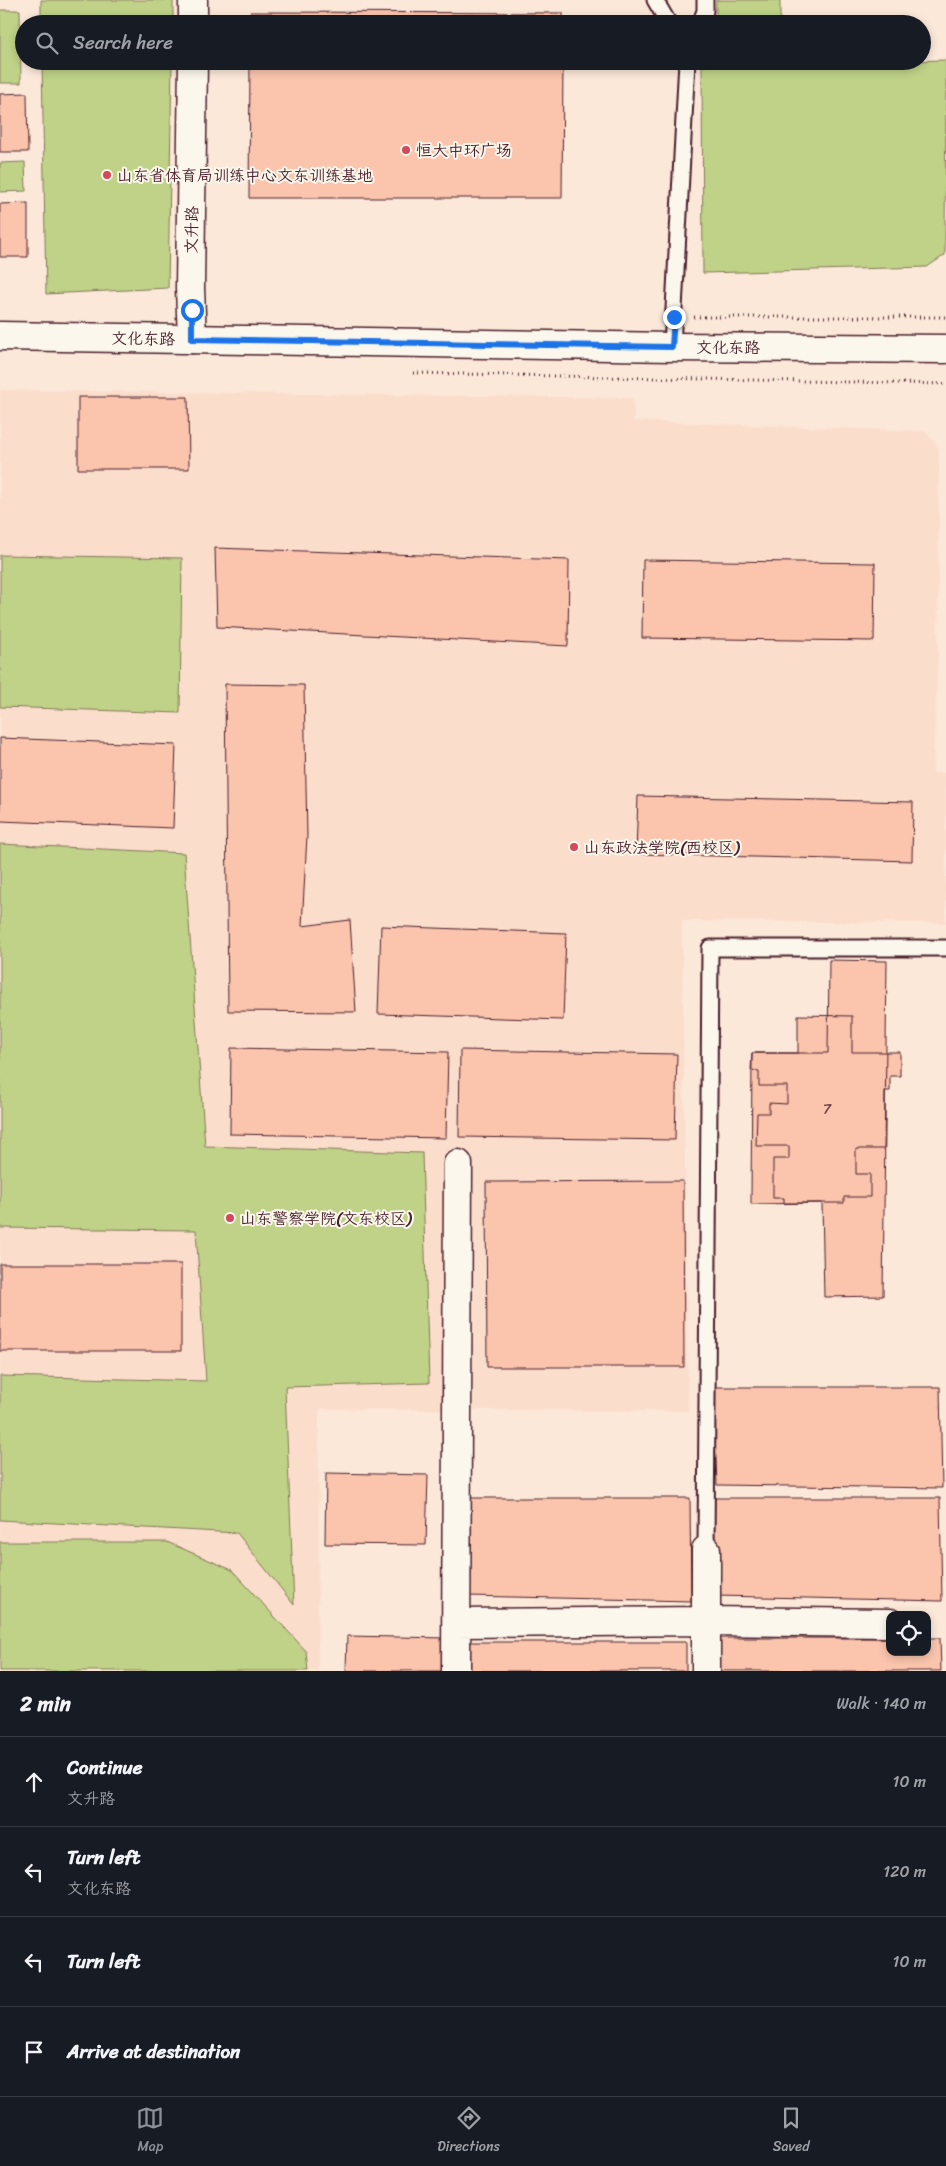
<!DOCTYPE html>
<html lang="en">
<head>
<meta charset="utf-8">
<style>
	body { margin:0; font-family:Sriracha,"LXGW WenKai TC",sans-serif; background:#20242c; color:#f1f3f6 }
	.controls { position:absolute; right:15px; bottom:15px; display:grid; overflow:hidden; border-radius:10px; box-shadow:0 2px 8px #0003 }
	.controls button { width:45px; height:45px; display:grid; place-items:center; padding:0; border:0; border-bottom:1px solid #363941; background:#171b24; color:#f1f3f6; font:25px sans-serif }
	.stop { position:absolute; width:15px; height:15px; margin:-11px; border:4px solid #1a73e8; border-radius:50%; background:#fff }
	.stop.end { background:#1a73e8; border-color:#fff; box-shadow:0 1px 5px #0008 }
	.list { margin:0; padding:0; list-style:none }
	h2 { display:flex; justify-content:space-between; align-items:center; height:65px; margin:0; padding:0 20px; font-size:21px }
	h2 small { font-size:16px; font-weight:400; color:#9ea1a6 }
	.list li { display:grid; grid-template-columns:32px 1fr auto; gap:15px; align-items:center; box-sizing:border-box; height:90px; padding:0 20px; border-top:1px solid #363941 }
	.list b { display:block; font-size:19px; white-space:nowrap }
	.list p { margin:0; font-size:16px; white-space:nowrap; color:#9ea1a6 }
	.list em { font-size:16px; font-style:normal; color:#9ea1a6 }
	.icon { flex:none; width:28px; height:28px; fill:none; stroke:currentColor; stroke-width:2; stroke-linecap:round; stroke-linejoin:round }
	.map { position:relative; flex:none; width:946px; height:1671px; overflow:hidden }
	.search { position:absolute; background:#171b24; box-shadow:0 2px 8px #0003; left:15px; right:15px; top:15px; height:55px; display:flex; align-items:center; gap:12px; box-sizing:border-box; padding:0 18px; border-radius:28px; color:#9ea1a6; font-size:19px }
	.sheet { height:425px; background:#171b24 }
	nav { display:flex; justify-content:space-around; align-items:center; box-sizing:border-box; height:70px; border-top:1px solid #363941; background:#171b24; font-size:14px; color:#9ea1a6 }
	nav a { display:grid; justify-items:center; gap:2px }
	nav .on { color:#8c9099 }
	.map>svg:first-child { display:block }
	.built { fill:#fbddcc }
	.green { fill:#bfd287; stroke:#847859 }
	.building { fill:#fac4ad; stroke:#4a1f2b }
	.lines { fill:none; stroke-linecap:round; stroke-linejoin:round }
	.service-casing { stroke:#4a1f2b; stroke-width:19 }
	.minor-casing { stroke:#4a1f2b; stroke-width:31 }
	.secondary-casing { stroke:#4a1f2b; stroke-width:31 }
	.path { stroke:#4a1f2b; stroke-width:3; stroke-dasharray:1 4; stroke-linecap:butt }
	.service { stroke:#fbf7ec; stroke-width:15 }
	.minor { stroke:#fbf7ec; stroke-width:28 }
	.secondary { stroke:#fbf7ec; stroke-width:28 }
	.route { stroke:#1a73e8; stroke-width:6 }
	.poi-dot { fill:#d1495b; stroke:#fbf7ec; stroke-width:2 }
	.labels { text-anchor:middle; stroke-width:4; stroke-linejoin:round; paint-order:stroke }
	.number-label { font-size:14px; fill:#76484c }
	.poi-label { font-size:16px; fill:#4a1f2b; stroke:#fbf7ec; text-anchor:start }
	.street-label { font-size:16px; fill:#4a1f2b; stroke:#fbf7ec }
</style>
</head>
<body>
<div class="map">
<svg width="946" height="1671" viewBox="0 0 946 1671">
	<rect width="100%" height="100%" fill="#fbe8d9"/>
	<filter id="ink" filterUnits="userSpaceOnUse"><feTurbulence type="fractalNoise" baseFrequency=".02" numOctaves="2"/><feDisplacementMap in="SourceGraphic" scale="10" xChannelSelector="R" yChannelSelector="G"/><feConvolveMatrix kernelMatrix="1 2 1 2 8 2 1 2 1" color-interpolation-filters="sRGB"/></filter>
	<g filter="url(#ink)">
		<path class="built" d="M 0,390 L 633,398 L 634,421 L 925,431 L 939,449 L 938,653 L 933,773 L 946,773 L 946,923 L 682,921 L 688,1411 L 319,1409 L 318,1671 L 0,1671 Z"/>
		<path class="green" d="M 41,0 L 173,0 L 173,24 L 41,24 Z
			M 716,0 L 780,0 L 780,24 L 716,24 Z
			M 0,10 L 20,10 L 21,83 L 0,83 Z
			M 946,60 L 945,255 L 927,267 L 703,273 L 702,66 Z
			M 42,61 L 172,61 L 168,288 L 46,294 Z
			M 25,162 L 26,191 L 0,192 L 0,163 Z
			M 0,555 L 182,558 L 180,713 L 0,707 Z
			M 0,844 L 184,853 L 205,1146 L 422,1153 L 429,1383 L 285,1387 L 294,1605 L 237,1533 L 0,1520 L 0,1376 L 206,1381 L 196,1230 L 0,1228 Z
			M 0,1542 L 167,1542 L 232,1570 L 306,1651 L 308,1671 L 0,1671 Z"/>
		<path class="building" d="M 250,12 L 563,13 L 563,24 L 250,24 Z
			M 250,61 L 563,61 L 562,198 L 249,198 Z
			M 27,93 L 28,152 L 0,152 L 0,94 Z
			M 28,203 L 28,257 L 0,257 L 0,204 Z
			M 78,397 L 188,397 L 189,469 L 78,469 Z
			M 215,548 L 569,560 L 568,646 L 217,627 Z
			M 643,560 L 875,563 L 874,641 L 642,638 Z
			M 225,684 L 304,685 L 307,836 L 302,926 L 350,920 L 356,1012 L 228,1011 Z
			M 0,738 L 176,745 L 173,828 L 0,821 Z
			M 638,796 L 913,802 L 912,861 L 636,854 Z
			M 381,926 L 566,933 L 563,1020 L 378,1014 Z
			M 829,960 L 887,961 L 883,1296 L 824,1297 L 822,1203 L 751,1204 L 752,1053 L 828,1053 Z
			M 798,1015 L 852,1016 L 852,1052 L 900,1052 L 900,1076 L 890,1076 L 890,1091 L 885,1091 L 884,1149 L 856,1149 L 856,1174 L 870,1174 L 870,1197 L 844,1197 L 844,1203 L 784,1203 L 784,1198 L 773,1198 L 773,1159 L 789,1159 L 789,1146 L 756,1146 L 757,1113 L 769,1113 L 769,1103 L 787,1104 L 787,1086 L 759,1086 L 759,1071 L 751,1070 L 752,1053 L 798,1053 Z
			M 231,1048 L 448,1052 L 446,1138 L 230,1134 Z
			M 460,1050 L 677,1054 L 675,1140 L 459,1137 Z
			M 683,1181 L 684,1367 L 487,1367 L 486,1182 Z
			M 0,1264 L 181,1264 L 181,1351 L 0,1351 Z
			M 713,1387 L 940,1387 L 942,1488 L 717,1485 Z
			M 326,1473 L 428,1475 L 426,1545 L 325,1544 Z
			M 463,1498 L 690,1498 L 691,1601 L 467,1596 Z
			M 713,1498 L 940,1498 L 942,1601 L 717,1596 Z
			M 347,1636 L 447,1638 L 447,1671 L 346,1671 Z
			M 713,1638 L 890,1638 L 890,1652 L 927,1652 L 927,1638 L 940,1638 L 941,1671 L 715,1671 Z
			M 459,1642 L 686,1642 L 686,1671 L 460,1671 Z"/>
		<g class="lines">
			<defs>
				<path id="service" d="M 655,0 L 669,24
					M 700,24 L 705,11 L 705,0
					M 672,347 L 687,61
					M 706,1550 L 710,948 L 946,948"/>
				<path id="minor" d="M 193,24 L 193,0
					M 192,339 L 190,288 L 193,61
					M 706,1550 L 706,1671
					M 457,1623 L 706,1621 L 890,1623
					M 456,1671 L 458,1164"/>
				<path id="secondary" d="M 0,336 L 672,347 L 946,349"/>
			</defs>
			<use href="#service" class="service-casing"/>
			<use href="#minor" class="minor-casing"/>
			<use href="#secondary" class="secondary-casing"/>
			<path class="path" d="M 694,317 L 946,317
				M 413,373 L 946,384"/>
			<use href="#service" class="service"/>
			<use href="#minor" class="minor"/>
			<use href="#secondary" class="secondary"/>
		</g>
	</g>
	<g class="lines" filter="url(#ink)">
		<path class="route" d="M 192,310 L 192,339 L 672,347 L 674,317"/>
	</g>
	<g class="poi-dot">
		<circle cx="406" cy="150" r="5"/>
		<circle cx="107" cy="175" r="5"/>
		<circle cx="574" cy="847" r="5"/>
		<circle cx="230" cy="1218" r="5"/>
	</g>
	<g class="labels">
		<g class="number-label">
			<text x="827" y="1114">7</text>
		</g>
		<g class="poi-label">
			<text x="416" y="156">恒大中环广场</text>
			<text x="117" y="181">山东省体育局训练中心文东训练基地</text>
			<text x="584" y="853">山东政法学院(西校区)</text>
			<text x="240" y="1224">山东警察学院(文东校区)</text>
		</g>
		<g class="street-label">
			<text transform="translate(191 230) rotate(-89)" y="6">文升路</text>
			<text transform="translate(143 338) rotate(1)" y="6">文化东路</text>
			<text x="728" y="353">文化东路</text>
		</g>
	</g>
</svg>
<div class="controls">
<button><svg class="icon" aria-label="locate" viewBox="0 0 24 24"><circle cx="12" cy="12" r="6"/><path d="M12 2v4M12 18v4M2 12h4M18 12h4"/></svg></button>
</div>
<div class="stop" style="left:192px;top:310px"></div>
<div class="stop end" style="left:674px;top:317px"></div>
<div class="search"><svg class="icon" aria-label="search" viewBox="0 0 24 24"><circle cx="10" cy="10" r="6"/><path d="M15 15l6 6"/></svg>Search here</div>
</div>
<section class="sheet">
<h2>2 min<small>Walk · 140 m</small></h2>
<ul class="list">
<li><svg class="icon" aria-label="ahead" viewBox="0 0 24 24"><path d="M12 20V5M6 11l6-6 6 6"/></svg><div><b>Continue</b><p>文升路</p></div><em>10 m</em></li>
<li><svg class="icon" aria-label="left" viewBox="0 0 24 24"><path d="M17 20v-9H6M10 6l-5 5 5 5"/></svg><div><b>Turn left</b><p>文化东路</p></div><em>120 m</em></li>
<li><svg class="icon" aria-label="left" viewBox="0 0 24 24"><path d="M17 20v-9H6M10 6l-5 5 5 5"/></svg><div><b>Turn left</b></div><em>10 m</em></li>
<li><svg class="icon" aria-label="arrive" viewBox="0 0 24 24"><path d="M6 21V4h12l-3 4 3 4H6"/></svg><div><b>Arrive at destination</b></div></li>
</ul>
</section>
<nav>
<a class="on"><svg class="icon" aria-label="map" viewBox="0 0 24 24"><path d="M3 6l6-2 6 2 6-2v14l-6 2-6-2-6 2zM9 4v14M15 6v14"/></svg>Map</a>
<a><svg class="icon" aria-label="directions" viewBox="0 0 24 24"><path d="M12 3l9 9-9 9-9-9zM9 14v-3h6M13 9l2 2-2 2"/></svg>Directions</a>
<a><svg class="icon" aria-label="saved" viewBox="0 0 24 24"><path d="M7 4h10v16l-5-4-5 4z"/></svg>Saved</a>
</nav>
</body>
</html>
